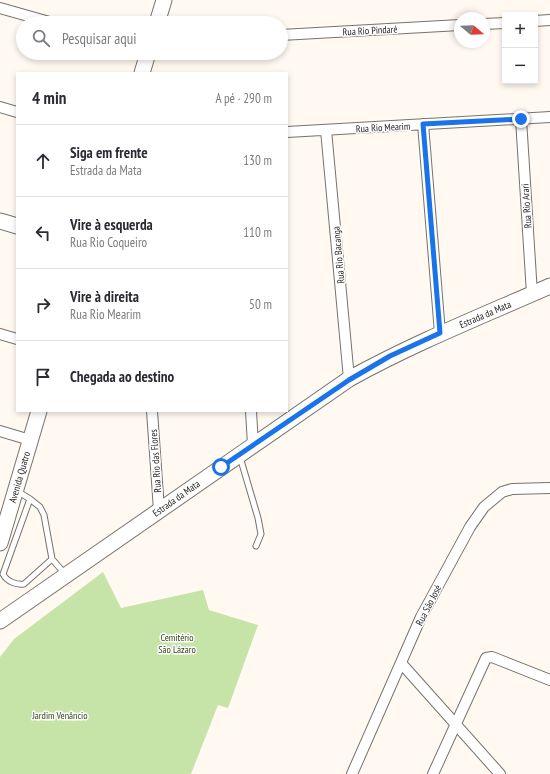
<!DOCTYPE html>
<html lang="pt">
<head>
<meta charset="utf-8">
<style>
	body { margin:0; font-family:"PT Sans Narrow",sans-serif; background:#f2f2f3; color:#2b2b33 }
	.controls { position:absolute; right:12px; top:12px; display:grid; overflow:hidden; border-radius:0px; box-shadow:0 2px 6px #0003 }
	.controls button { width:36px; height:36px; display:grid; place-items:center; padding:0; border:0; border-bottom:1px solid #e1e1e2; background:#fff; color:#2b2b33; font:20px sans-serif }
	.compass { position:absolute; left:454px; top:12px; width:36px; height:36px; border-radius:50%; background:#fff; box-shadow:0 2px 6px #0003; rotate:109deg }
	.stop { position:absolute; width:12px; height:12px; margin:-9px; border:3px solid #1a73e8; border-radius:50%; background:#fff }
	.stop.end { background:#1a73e8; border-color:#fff; box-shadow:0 1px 4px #0008 }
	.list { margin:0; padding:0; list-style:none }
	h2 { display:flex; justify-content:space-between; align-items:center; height:52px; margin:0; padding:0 16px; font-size:17px }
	h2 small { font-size:13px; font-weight:400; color:#7c7c81 }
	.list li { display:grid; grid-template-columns:26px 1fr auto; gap:12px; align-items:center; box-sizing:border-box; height:72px; padding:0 16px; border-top:1px solid #e1e1e2 }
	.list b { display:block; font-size:15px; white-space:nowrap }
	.list p { margin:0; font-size:13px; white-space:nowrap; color:#7c7c81 }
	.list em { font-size:13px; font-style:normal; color:#7c7c81 }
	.icon { flex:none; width:22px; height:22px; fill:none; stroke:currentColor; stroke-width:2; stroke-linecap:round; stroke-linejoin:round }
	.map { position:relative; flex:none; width:550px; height:774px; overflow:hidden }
	.search { position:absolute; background:#fff; box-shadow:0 2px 6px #0003; left:16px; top:16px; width:272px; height:44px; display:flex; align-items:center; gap:10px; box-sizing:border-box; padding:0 14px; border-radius:22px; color:#7c7c81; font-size:15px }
	.panel { position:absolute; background:#fff; box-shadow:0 2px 6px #0003; left:16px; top:72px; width:272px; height:340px; border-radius:0px }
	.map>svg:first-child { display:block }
	.green { fill:#c6e3a8 }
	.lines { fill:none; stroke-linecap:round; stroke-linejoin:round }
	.lane-casing { stroke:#77726c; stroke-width:7 }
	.street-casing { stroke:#77726c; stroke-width:12 }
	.secondary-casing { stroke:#77726c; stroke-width:17 }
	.lane { stroke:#fff; stroke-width:5 }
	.street { stroke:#fff; stroke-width:10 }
	.secondary { stroke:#fff; stroke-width:15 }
	.route { stroke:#1a73e8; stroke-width:5 }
	.labels { text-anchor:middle; stroke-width:3; stroke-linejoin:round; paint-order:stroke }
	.street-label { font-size:10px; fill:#282523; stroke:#fff }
	.park-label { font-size:10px; fill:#2e4114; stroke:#fff }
</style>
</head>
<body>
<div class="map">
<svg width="550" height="774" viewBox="0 0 550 774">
	<rect width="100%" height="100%" fill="#fff9f2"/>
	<path class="green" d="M 103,572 L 121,608 L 203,590 L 209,610 L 258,625 L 228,708 L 218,705 L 191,774 L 0,774 L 0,657 L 14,639 Z"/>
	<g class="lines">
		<defs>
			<path id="lane" d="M 240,457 L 258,518 L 261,534 L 256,546
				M 17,491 L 30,499 L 40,507 L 44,515 L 52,559 L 65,574
				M 30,499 L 3,574 C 7,582 17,585 24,584 L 52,559"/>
			<path id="street" d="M 0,8 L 53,23
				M 535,21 L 550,20
				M 484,24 L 505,23
				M 281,35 L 460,25
				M 0,107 L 17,112
				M 521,119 L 532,294
				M 423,124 L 440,333
				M 326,130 L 349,379
				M 287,132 L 550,117
				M 0,334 L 17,339
				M 152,411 L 159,510
				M 251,411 L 253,445
				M 0,431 L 30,440
				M 401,663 L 500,774
				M 352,774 L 421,617 L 470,527 L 484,507 L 502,492 L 512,489 L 550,488
				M 433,774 L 486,658 L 492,657 L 550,680"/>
			<path id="secondary" d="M 157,23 L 164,0
				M 142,73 L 148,53
				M 0,221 L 17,226
				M 0,543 L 39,411
				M 0,621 L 349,379 C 414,343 482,316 550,286"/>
		</defs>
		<use href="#lane" class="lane-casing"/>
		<use href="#street" class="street-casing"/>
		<use href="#secondary" class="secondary-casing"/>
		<use href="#lane" class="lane"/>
		<use href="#street" class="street"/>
		<use href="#secondary" class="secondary"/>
	</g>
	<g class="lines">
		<path class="route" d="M 221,467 L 349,380 L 390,356 L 440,333 L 423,124 L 521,119"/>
	</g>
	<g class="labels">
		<g class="street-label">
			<text transform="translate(370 30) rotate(-3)" y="4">Rua Rio Pindaré</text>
			<text transform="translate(383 127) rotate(-3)" y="4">Rua Rio Mearim</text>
			<text transform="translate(526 206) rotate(-94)" y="4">Rua Rio Arari</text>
			<text transform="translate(338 255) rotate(-95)" y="4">Rua Rio Bacanga</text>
			<text transform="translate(485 314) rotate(-23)" y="4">Estrada da Mata</text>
			<text transform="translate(155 461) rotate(-94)" y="4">Rua Rio das Flores</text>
			<text transform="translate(19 477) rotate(-74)" y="4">Avenida Quatro</text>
			<text transform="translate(176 498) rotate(-35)" y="4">Estrada da Mata</text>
			<text transform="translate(428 605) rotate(-63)" y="4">Rua São José</text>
		</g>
		<g class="park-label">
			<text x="177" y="641">Cemitério<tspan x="177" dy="12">São Lázaro</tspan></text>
			<text x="60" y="719">Jardim Venâncio</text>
		</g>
	</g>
</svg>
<div class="controls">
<button>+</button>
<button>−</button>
</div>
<svg class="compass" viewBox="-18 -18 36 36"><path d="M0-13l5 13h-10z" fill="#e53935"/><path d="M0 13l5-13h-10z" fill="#7c7c81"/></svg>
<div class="stop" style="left:221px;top:467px"></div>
<div class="stop end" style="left:521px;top:119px"></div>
<div class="search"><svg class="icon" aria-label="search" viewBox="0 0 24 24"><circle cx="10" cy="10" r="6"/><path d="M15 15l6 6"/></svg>Pesquisar aqui</div>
<section class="panel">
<h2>4 min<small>A pé · 290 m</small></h2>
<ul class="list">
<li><svg class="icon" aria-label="ahead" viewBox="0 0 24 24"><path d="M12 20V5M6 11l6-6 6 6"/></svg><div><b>Siga em frente</b><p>Estrada da Mata</p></div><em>130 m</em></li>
<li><svg class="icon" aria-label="left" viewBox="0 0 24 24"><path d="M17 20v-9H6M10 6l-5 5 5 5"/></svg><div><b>Vire à esquerda</b><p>Rua Rio Coqueiro</p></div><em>110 m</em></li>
<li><svg class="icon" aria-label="right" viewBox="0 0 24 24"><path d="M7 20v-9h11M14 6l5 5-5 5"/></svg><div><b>Vire à direita</b><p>Rua Rio Mearim</p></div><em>50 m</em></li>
<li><svg class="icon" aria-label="arrive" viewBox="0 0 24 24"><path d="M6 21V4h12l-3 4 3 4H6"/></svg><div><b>Chegada ao destino</b></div></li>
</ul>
</section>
</div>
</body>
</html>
